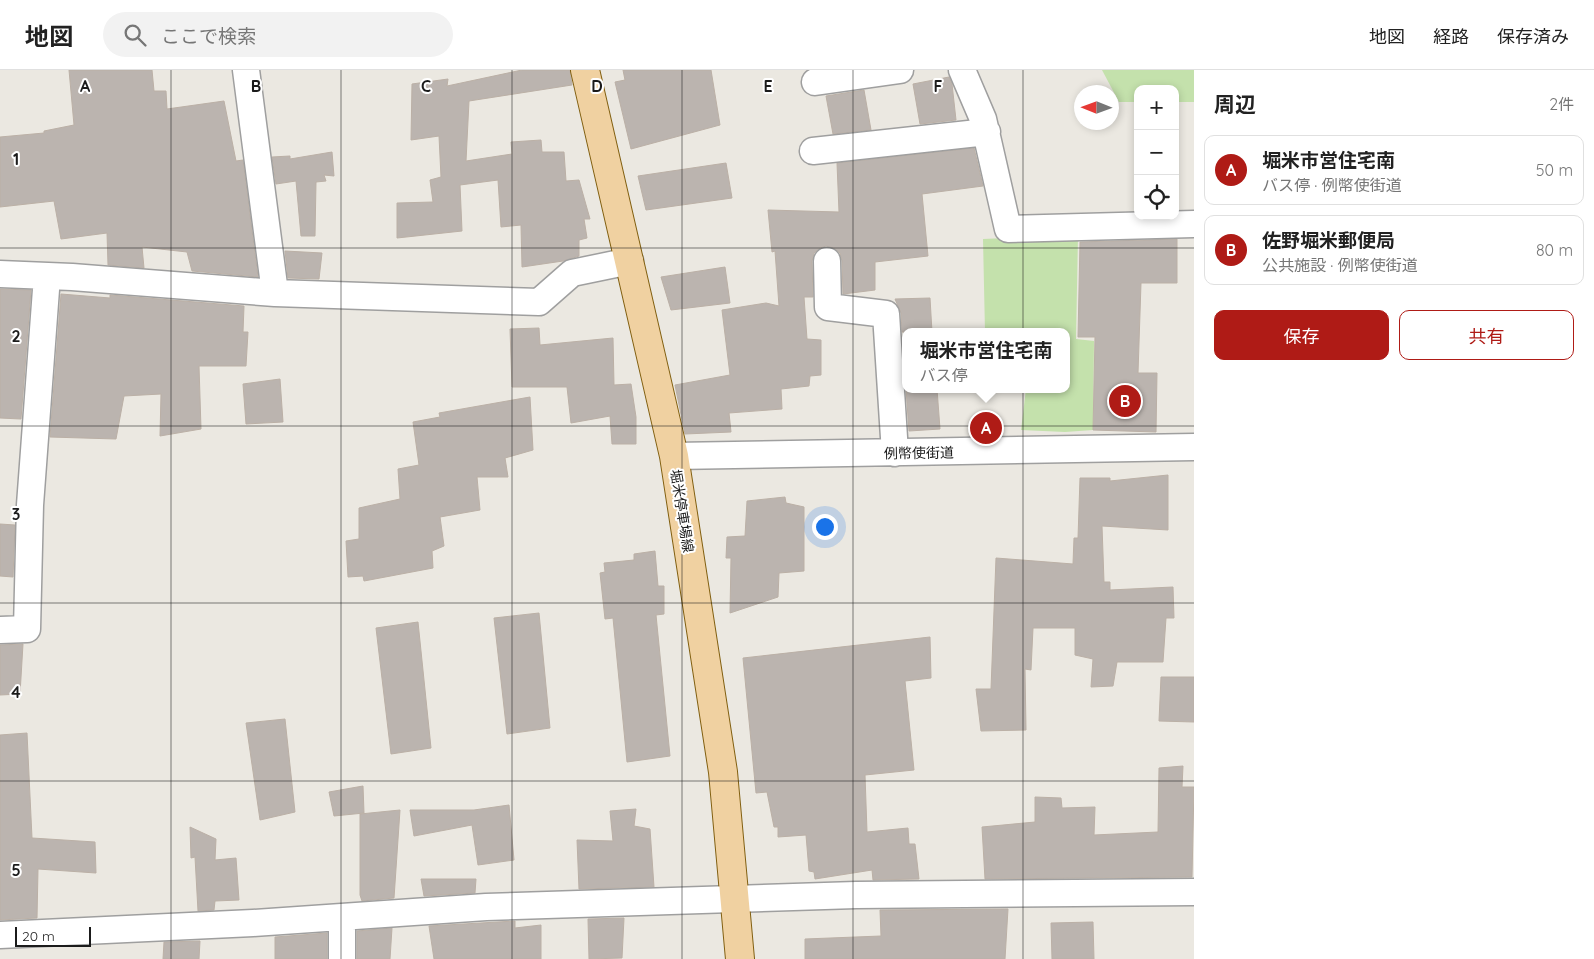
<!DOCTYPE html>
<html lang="ja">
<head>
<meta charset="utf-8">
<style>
	body { margin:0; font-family:Quicksand,"Noto Sans JP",sans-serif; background:#f2f2f2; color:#222 }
	.controls { position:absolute; right:15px; top:15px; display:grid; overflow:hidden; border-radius:10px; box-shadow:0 2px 8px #0003 }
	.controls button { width:45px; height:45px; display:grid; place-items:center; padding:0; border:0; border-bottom:1px solid #e0e0e0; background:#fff; color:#222; font:25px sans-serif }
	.compass { position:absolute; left:1074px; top:15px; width:45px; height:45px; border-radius:50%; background:#fff; box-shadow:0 2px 8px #0003; rotate:271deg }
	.scale { position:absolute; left:15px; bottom:12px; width:76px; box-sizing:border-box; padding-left:5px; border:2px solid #1b1b1b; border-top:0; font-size:14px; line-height:18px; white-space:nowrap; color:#1b1b1b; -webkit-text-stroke:4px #fff; paint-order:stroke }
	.you { position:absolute; left:824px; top:456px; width:18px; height:18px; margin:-12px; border:4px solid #fff; border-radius:50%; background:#1a73e8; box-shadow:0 0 0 8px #1a73e833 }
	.badge { display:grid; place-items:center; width:32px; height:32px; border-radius:50%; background:#af1b16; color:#fff; font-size:16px; font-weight:700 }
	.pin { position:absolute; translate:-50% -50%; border:2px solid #fff; box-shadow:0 1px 5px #0006 }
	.popup { position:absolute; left:902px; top:258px; width:168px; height:65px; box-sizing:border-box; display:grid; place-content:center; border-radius:10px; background:#fff; filter:drop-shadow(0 1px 4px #0005); font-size:16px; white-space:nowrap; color:#767676 }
	.popup b { font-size:19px; color:#222 }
	.popup::after { content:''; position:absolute; left:50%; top:100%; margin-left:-10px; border:10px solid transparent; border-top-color:#fff }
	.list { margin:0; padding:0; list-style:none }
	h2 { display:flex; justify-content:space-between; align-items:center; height:65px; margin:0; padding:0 20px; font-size:21px }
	h2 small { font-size:16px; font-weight:400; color:#767676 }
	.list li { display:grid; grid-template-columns:32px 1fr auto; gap:15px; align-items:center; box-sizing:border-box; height:70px; margin:0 10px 10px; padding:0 10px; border:1px solid #e0e0e0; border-radius:10px }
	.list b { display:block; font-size:19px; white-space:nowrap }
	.list p { margin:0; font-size:16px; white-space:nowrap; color:#767676 }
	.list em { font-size:16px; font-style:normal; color:#767676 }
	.actions { display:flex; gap:10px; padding:15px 20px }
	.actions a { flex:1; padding:11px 0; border:1px solid #af1b16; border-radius:10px; text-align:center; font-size:18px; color:#af1b16 }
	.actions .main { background:#af1b16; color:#fff }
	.icon { flex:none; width:28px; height:28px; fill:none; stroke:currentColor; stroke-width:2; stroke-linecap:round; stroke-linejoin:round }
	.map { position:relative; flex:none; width:1194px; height:889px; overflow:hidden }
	header { display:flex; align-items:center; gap:30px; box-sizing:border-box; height:70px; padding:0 25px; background:#fff; border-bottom:1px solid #e0e0e0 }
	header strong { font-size:24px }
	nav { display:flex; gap:28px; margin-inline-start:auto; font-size:18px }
	.search { width:350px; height:45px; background:#f2f2f2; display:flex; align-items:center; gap:12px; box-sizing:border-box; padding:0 18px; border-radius:28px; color:#767676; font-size:19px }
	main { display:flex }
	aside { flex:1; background:#fff }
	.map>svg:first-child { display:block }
	.grass { fill:#c4e1ac }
	.building { fill:#bbb4af; stroke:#bbb0a6 }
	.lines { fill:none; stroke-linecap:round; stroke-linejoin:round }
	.minor-casing { stroke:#9f9f9f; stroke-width:29 }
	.major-casing { stroke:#815f10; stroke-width:30 }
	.minor { stroke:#fff; stroke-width:26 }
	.major { stroke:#f0d1a1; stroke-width:28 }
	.grid { fill:none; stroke:#1b1b1b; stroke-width:1; stroke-opacity:0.55 }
	.labels { text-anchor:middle; stroke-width:4; stroke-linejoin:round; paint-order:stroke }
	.street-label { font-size:14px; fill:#1b1b1b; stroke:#fff }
	.grid-label { font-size:16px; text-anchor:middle; font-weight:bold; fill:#1b1b1b; stroke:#fff; stroke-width:4; stroke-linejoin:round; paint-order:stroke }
</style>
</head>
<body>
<header>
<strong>地図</strong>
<div class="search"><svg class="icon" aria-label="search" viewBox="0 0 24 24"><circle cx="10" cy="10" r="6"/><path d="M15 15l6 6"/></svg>ここで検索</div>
<nav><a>地図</a><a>経路</a><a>保存済み</a></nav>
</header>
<main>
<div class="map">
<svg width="1194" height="889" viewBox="0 0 1194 889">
	<rect width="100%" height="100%" fill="#ebe8e1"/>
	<path class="grass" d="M 1102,0 L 1194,0 L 1194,32 L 1175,32 L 1175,19 L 1138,19 L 1138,32 L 1119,32 Z
		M 1078,165 L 1076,269 L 1094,271 L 1093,360 L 1065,362 L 1021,360 L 1026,319 L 1066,319 L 1066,262 L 985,262 L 983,169 Z"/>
	<path class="building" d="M 69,0 L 152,0 L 154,21 L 166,21 L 167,39 L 224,31 L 236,91 L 243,90 L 258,207 L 192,201 L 187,182 L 142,177 L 144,198 L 108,195 L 107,163 L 61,169 L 54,131 L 0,137 L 0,67 L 44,63 L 44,61 L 74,55 Z
		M 522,0 L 570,0 L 572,15 L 469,31 L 466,91 L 512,84 L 511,72 L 541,70 L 542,82 L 564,82 L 566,111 L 579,110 L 590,149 L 584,149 L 587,168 L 579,170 L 579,186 L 563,191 L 522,197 L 521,155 L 501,157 L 498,110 L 460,115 L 462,161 L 397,168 L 397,133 L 433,132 L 430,110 L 441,107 L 439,66 L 411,70 L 412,14 L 448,9 L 447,16 Z
		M 623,0 L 711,0 L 720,55 L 631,79 L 615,12 L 625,10 Z
		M 949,7 L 952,14 L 956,50 L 920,54 L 913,14 Z
		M 864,20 L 871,60 L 833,64 L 826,26 Z
		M 974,78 L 983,116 L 922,124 L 928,186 L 875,192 L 875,220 L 843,224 L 842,191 L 840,183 L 834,178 L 826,176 L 820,178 L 814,183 L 812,191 L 813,227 L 804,227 L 807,269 L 821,270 L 821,305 L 810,306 L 809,316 L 781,319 L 782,339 L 729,343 L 731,362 L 685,364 L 675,315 L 730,305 L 722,240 L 766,233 L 779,236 L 775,181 L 772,182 L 768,140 L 839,142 L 837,93 Z
		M 332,82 L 334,106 L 324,105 L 326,111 L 316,112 L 315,166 L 301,166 L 296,111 L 276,114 L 272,87 L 290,86 L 290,89 Z
		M 726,93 L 732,128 L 646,140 L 638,106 Z
		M 1177,169 L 1177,213 L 1141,213 L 1138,303 L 1157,303 L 1156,362 L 1093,360 L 1095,267 L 1078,267 L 1080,172 Z
		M 285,181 L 322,183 L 319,209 L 288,208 Z
		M 725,197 L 730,233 L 671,240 L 661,207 Z
		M 0,219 L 31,220 L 21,349 L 0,348 Z
		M 61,224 L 110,228 L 110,225 L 244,236 L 243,262 L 248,262 L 246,296 L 199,296 L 201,359 L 160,366 L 161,324 L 124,326 L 116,369 L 50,367 Z
		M 930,228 L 932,262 L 902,262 L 901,243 L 895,229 Z
		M 539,258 L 540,275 L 613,268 L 614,315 L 631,314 L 636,347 L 636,374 L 612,374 L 610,346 L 571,353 L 567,317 L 512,317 L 510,259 Z
		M 280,309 L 283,352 L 246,354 L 243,314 Z
		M 906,319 L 937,319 L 940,359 L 909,361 Z
		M 530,327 L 533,380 L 505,388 L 508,407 L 477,407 L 480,440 L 440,447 L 444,476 L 432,481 L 433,498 L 364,511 L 363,506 L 348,507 L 346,471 L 359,469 L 359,438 L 400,429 L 398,399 L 419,395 L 413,352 L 440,347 L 439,343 Z
		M 1168,405 L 1168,460 L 1102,456 L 1104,512 L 1110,512 L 1110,520 L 1173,517 L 1174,548 L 1166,548 L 1163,592 L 1117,592 L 1113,616 L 1091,617 L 1093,589 L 1075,585 L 1075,558 L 1033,558 L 1031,600 L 1025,599 L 1026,660 L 981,661 L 976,619 L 991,619 L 996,488 L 1073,494 L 1074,468 L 1078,468 L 1080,408 L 1110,408 L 1110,411 Z
		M 785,427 L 786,433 L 804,437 L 804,501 L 779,503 L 778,527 L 730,543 L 731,488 L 726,488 L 727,467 L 745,466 L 747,431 Z
		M 0,454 L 15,455 L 13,507 L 0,506 Z
		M 655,481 L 658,516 L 664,516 L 664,544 L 656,545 L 670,686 L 627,692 L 613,548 L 605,549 L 600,503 L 605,502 L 604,493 L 634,490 L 634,484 Z
		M 539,543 L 550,658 L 507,664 L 494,548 Z
		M 418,552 L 431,678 L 391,684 L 376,558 Z
		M 930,567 L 931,608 L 905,611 L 914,700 L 865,705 L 867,762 L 908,758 L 909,774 L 915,774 L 919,809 L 873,810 L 872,800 L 815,809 L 814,802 L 809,801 L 806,765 L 778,767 L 778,757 L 774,757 L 767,722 L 756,723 L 743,588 Z
		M 23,574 L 20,624 L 0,625 L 0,575 Z
		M 1161,607 L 1194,607 L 1194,652 L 1159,651 Z
		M 285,649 L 295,742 L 260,750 L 246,653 Z
		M 27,663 L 32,768 L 95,772 L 96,803 L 38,799 L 37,848 L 0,850 L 0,665 Z
		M 1183,696 L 1182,717 L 1194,717 L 1192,807 L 985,809 L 982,757 L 1035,752 L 1035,727 L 1061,728 L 1062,738 L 1095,737 L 1094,765 L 1158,762 L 1159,698 Z
		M 363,716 L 364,743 L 334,746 L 329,722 Z
		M 509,735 L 514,790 L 478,795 L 472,755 L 414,766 L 410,740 L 474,740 Z
		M 636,739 L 634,756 L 650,759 L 654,817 L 579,819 L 577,770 L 613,771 L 610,741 Z
		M 400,740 L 394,828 L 362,831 L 360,825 L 360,744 Z
		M 190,757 L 216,769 L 215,790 L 236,788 L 239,830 L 215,831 L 214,840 L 198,841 L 195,787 L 191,788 Z
		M 421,809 L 476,809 L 475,823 L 424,826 Z
		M 1008,839 L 1005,889 L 805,889 L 805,869 L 881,866 L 880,840 Z
		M 624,848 L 622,888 L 589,889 L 588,849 Z
		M 515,851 L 515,858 L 541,855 L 541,889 L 434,889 L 429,856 Z
		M 1093,852 L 1094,889 L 1052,889 L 1051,853 Z
		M 392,858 L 390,889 L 357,889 L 357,861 Z
		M 327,863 L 327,889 L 275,889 L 275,867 Z
		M 200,871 L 199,889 L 163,889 L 164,872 Z"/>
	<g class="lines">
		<defs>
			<path id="minor" d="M 246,0 L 275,223
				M 962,0 L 983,49 L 1008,159 L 1194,154
				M 815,12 L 900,0
				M 813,81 L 987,62
				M 827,191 L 828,237 L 886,244 L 895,383
				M 0,204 L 72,207 L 275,223 L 539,232 L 572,203 L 630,191
				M 674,386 L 1194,377
				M 0,560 L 27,559 L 30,435 L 47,206
				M 342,847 L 342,889
				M 0,865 L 253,853 L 486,837 L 856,825 L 1194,822"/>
			<path id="major" d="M 585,0 L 674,386 L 723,702 L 740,889"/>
		</defs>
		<use href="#minor" class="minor-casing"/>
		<use href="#major" class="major-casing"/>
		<use href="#minor" class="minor"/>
		<use href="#major" class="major"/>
	</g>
	<path class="grid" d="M 171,0 L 171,889M 341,0 L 341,889M 512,0 L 512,889M 682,0 L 682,889M 853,0 L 853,889M 1023,0 L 1023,889M 0,178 L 1194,178M 0,356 L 1194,356M 0,533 L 1194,533M 0,711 L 1194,711"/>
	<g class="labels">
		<g class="street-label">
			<text transform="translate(919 383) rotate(-1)" y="5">例幣使街道</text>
			<text transform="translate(682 441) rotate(81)" y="5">堀米停車場線</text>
		</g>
	</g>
	<g class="grid-label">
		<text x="85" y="22">A</text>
		<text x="256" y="22">B</text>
		<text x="426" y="22">C</text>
		<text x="597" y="22">D</text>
		<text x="768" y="22">E</text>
		<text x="938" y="22">F</text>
		<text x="16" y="95">1</text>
		<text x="16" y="272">2</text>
		<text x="16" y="450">3</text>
		<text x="16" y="628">4</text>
		<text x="16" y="806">5</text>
	</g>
</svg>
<div class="controls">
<button>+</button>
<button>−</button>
<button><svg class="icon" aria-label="locate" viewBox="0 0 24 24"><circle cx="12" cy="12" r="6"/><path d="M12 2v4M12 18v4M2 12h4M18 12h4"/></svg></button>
</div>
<svg class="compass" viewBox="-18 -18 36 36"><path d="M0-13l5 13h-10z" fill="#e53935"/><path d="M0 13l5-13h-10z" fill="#767676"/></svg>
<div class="scale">20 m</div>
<div class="you"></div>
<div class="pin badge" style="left:986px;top:358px">A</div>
<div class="popup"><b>堀米市営住宅南</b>バス停</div>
<div class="pin badge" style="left:1125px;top:331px">B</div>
</div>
<aside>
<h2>周辺<small>2件</small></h2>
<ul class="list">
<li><span class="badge">A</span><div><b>堀米市営住宅南</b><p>バス停 · 例幣使街道</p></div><em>50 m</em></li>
<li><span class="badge">B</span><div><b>佐野堀米郵便局</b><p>公共施設 · 例幣使街道</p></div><em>80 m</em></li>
</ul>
<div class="actions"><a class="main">保存</a><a>共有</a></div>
</aside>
</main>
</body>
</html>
